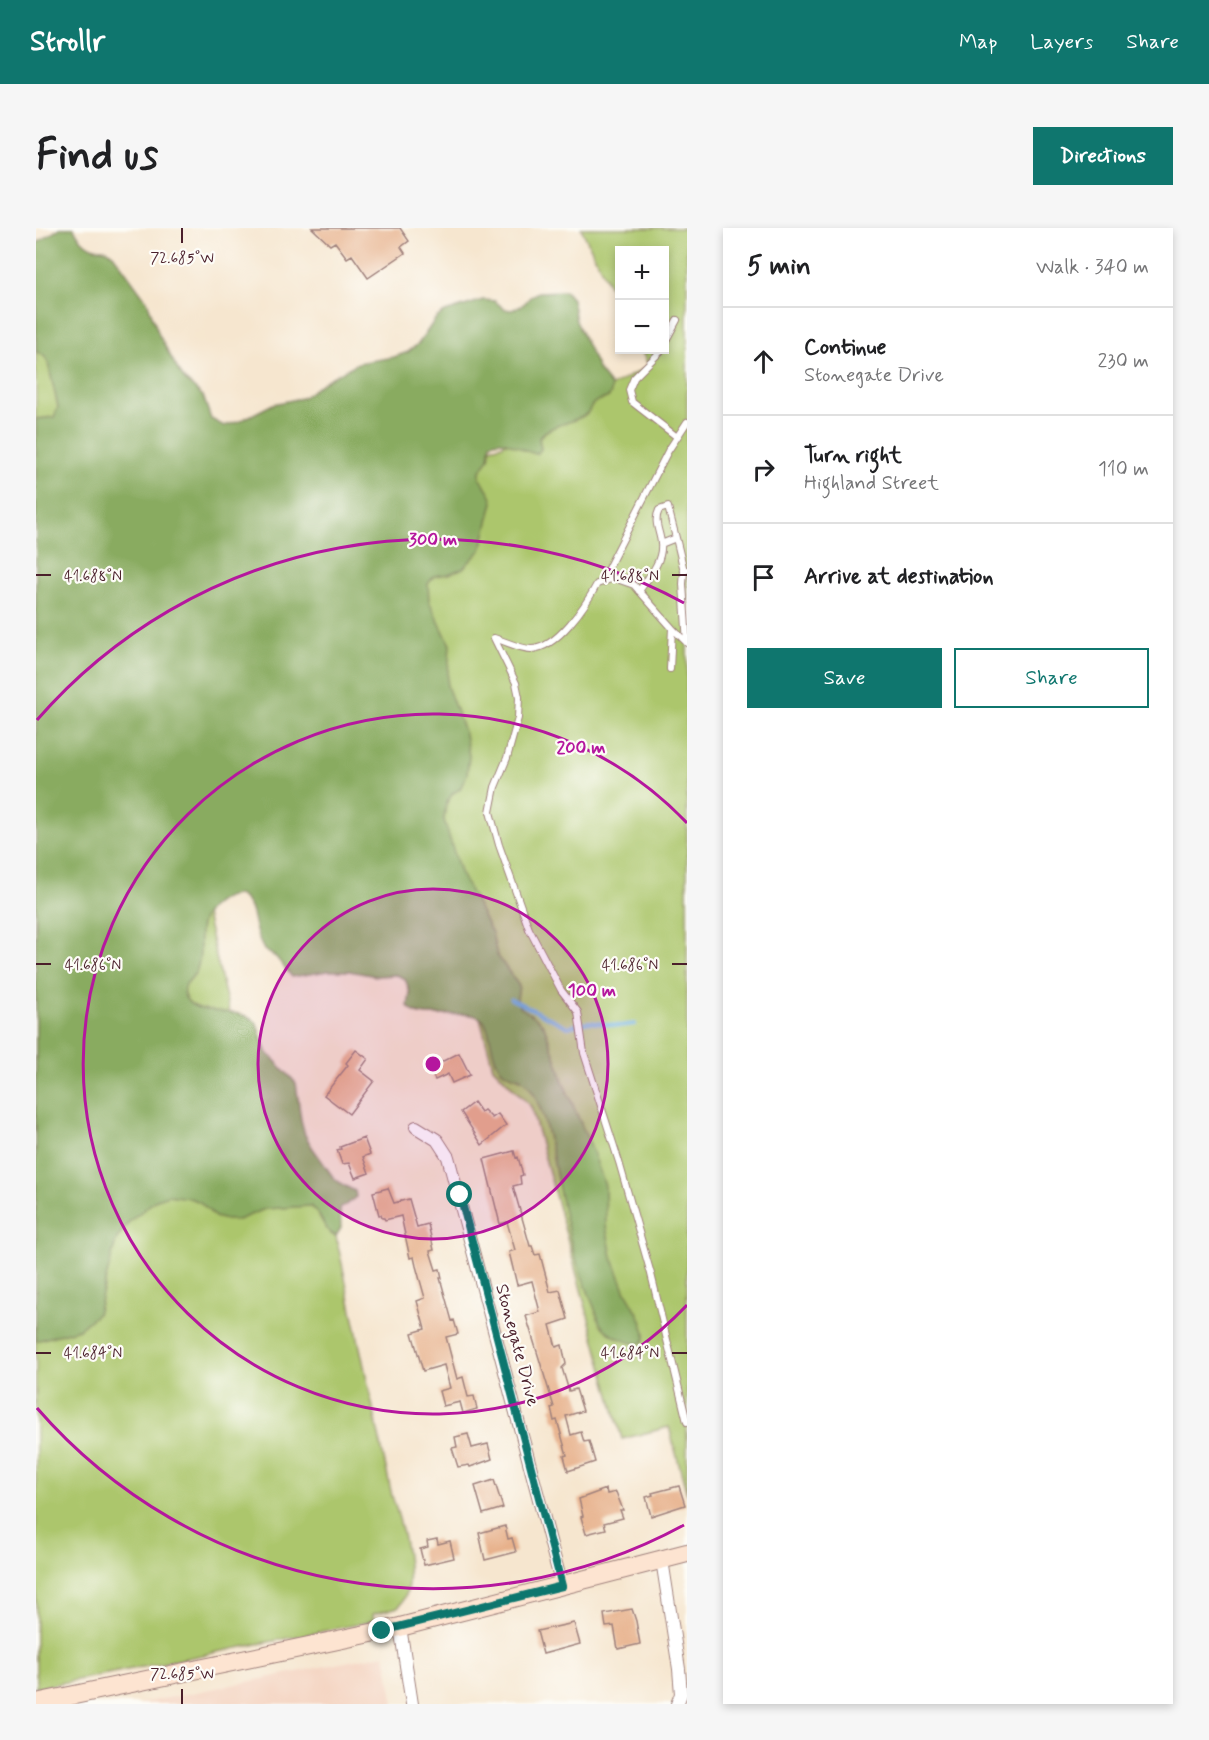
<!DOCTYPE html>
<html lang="en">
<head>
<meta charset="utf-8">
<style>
	body { margin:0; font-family:Mynerve,sans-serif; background:#f6f6f6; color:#202124 }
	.controls { position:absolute; right:18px; top:18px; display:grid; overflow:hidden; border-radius:0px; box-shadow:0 3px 9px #0003 }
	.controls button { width:54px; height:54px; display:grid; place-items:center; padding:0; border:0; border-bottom:2px solid #e0e0e0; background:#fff; color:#202124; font:30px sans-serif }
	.stop { position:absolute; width:18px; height:18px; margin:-14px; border:4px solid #0f766e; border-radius:50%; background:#fff }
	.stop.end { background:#0f766e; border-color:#fff; box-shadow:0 2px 6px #0008 }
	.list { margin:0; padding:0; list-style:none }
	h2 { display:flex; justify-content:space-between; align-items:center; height:78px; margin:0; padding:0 24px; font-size:26px }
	h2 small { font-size:20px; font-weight:400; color:#757577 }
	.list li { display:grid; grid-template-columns:39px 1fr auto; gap:18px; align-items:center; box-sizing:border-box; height:108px; padding:0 24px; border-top:2px solid #e0e0e0 }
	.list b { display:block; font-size:22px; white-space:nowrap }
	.list p { margin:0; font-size:20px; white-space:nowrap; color:#757577 }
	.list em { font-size:20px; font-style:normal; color:#757577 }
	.actions { display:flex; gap:12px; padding:18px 24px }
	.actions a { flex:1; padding:14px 0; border:2px solid #0f766e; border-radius:0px; text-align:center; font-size:21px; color:#0f766e }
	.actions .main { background:#0f766e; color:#fff }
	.icon { flex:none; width:33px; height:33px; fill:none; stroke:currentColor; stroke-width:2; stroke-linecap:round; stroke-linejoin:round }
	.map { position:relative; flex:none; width:651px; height:1476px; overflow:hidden; border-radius:0px }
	header { display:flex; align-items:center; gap:36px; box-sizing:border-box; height:84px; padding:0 30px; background:#0f766e; color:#fff }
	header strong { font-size:28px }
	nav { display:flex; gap:33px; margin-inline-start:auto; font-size:21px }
	.intro { display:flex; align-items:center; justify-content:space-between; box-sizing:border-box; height:144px; padding:0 36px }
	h1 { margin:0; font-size:42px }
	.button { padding:15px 27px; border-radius:0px; background:#0f766e; color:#fff; font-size:21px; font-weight:700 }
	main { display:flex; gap:36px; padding:0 36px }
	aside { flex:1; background:#fff; border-radius:0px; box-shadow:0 3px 9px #0003 }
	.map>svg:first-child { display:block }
	.built { fill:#f4d3c0 }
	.green { fill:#acc66c; stroke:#7b724c; stroke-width:1.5 }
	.forest { fill:#89ab60; stroke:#6a6546; stroke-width:1.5 }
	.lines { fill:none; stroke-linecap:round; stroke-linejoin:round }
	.stream { stroke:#69aedf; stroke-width:4 }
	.building { fill:#e7b18b }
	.lane-casing { stroke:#a0827d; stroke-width:8 }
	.street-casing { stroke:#a0827d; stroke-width:14 }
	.secondary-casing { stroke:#a0827d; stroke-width:20 }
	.lane { stroke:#fff; stroke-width:6 }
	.street { stroke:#fff; stroke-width:12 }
	.secondary { stroke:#fde4d1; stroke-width:18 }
	.route { stroke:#0f766e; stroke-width:8 }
	.ticks { fill:none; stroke:#4a1f2b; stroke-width:2 }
	.ring { fill:none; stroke:#b5179e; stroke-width:3 }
	.labels { text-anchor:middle; stroke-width:4.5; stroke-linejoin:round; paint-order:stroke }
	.street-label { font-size:18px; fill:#4a1f2b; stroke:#fdfcf7 }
	.ticks-label { font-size:15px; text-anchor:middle; fill:#4a1f2b; stroke:#fdfcf7; stroke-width:4.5; stroke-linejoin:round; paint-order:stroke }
	.centre { fill:#b5179e; stroke:#fdfcf7; stroke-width:3 }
	.ring-label { font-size:18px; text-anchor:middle; font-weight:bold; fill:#b5179e; stroke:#fdfcf7; stroke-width:4.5; stroke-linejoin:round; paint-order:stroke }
</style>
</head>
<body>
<header>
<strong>Strollr</strong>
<nav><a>Map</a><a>Layers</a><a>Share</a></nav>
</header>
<div class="intro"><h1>Find us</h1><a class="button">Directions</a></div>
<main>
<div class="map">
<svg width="651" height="1476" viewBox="0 0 651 1476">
	<rect width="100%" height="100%" fill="#fdfcf7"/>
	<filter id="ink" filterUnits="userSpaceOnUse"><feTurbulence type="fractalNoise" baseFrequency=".0167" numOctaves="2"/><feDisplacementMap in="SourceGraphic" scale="12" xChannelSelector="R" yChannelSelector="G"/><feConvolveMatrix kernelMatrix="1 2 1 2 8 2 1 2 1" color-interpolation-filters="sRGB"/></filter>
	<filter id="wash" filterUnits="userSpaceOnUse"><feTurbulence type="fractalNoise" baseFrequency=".008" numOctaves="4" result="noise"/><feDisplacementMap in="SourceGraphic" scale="24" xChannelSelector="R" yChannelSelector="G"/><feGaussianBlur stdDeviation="1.35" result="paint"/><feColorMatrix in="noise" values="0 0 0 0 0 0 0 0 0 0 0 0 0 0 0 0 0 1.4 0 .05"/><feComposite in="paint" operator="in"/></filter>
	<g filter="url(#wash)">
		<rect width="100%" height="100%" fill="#f6e6cf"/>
		<path class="built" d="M 349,1426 L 358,1476 L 102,1476 Z"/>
		<path class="green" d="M 545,0 L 651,0 L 651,1266 L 633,1199 L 586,1211 L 495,879 L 457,839 L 388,581 L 160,645 L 240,980 L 268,977 L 276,978 L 296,1007 L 300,1008 L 356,1268 C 364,1292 385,1360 362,1379 L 337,1386 L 338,1393 L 0,1460 L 0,73 L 249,274 L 466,217 L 613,138 L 605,122 L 628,122 L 628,22 L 584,22 L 583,78 Z"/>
		<path class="forest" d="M 24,0 L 38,0 C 41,8 50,18 59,20 C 67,22 70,19 77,26 L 111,73 L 123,107 L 142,142 L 149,152 L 167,168 L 175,191 L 188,198 L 204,193 L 237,176 L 266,170 L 289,153 L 322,135 L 358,129 L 372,124 L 383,115 L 400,90 L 409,84 L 447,72 L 459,73 L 468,81 L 476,82 L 488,76 L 495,68 L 502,64 L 529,63 L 536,71 L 540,93 L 563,143 L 575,158 C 577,175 565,168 557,176 C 553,180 554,184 549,187 C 535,196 513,196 503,210 L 505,221 L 501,226 C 484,224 472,208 455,215 L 453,231 L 444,243 L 444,250 L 454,265 L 457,274 L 445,322 L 427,340 L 413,346 L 398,348 L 392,356 L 393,373 L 414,417 L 411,458 L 429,506 L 433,528 L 431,546 L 424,561 L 417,565 L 410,576 L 408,592 L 424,644 L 456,705 L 461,727 L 483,758 L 481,771 L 484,779 L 502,791 L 508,798 L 523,839 L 527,854 L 556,921 L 569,958 L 570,998 L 576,1029 L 590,1064 L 603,1087 L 609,1104 L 609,1110 L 606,1115 C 592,1117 573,1107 564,1096 C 556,1070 543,1045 536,1019 C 529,989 522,959 517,930 C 513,911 509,890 501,873 C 498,865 492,856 485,851 C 480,848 473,848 468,844 C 453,831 458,810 448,794 C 436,775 385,799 372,778 L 374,765 L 371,756 L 369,751 L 361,747 L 340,748 L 313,743 L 292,743 L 256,749 L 240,729 L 228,722 C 225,716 222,710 220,703 C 216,689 217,675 202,667 C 191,668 186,670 178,677 C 154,697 170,716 161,741 C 158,752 140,758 151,772 C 163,789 203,778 220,794 L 230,823 L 260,855 L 265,892 L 269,907 L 276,919 L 297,949 L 307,957 L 319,963 L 320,969 L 304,981 L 305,1000 L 300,1008 C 286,1003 286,984 274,978 L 229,981 L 202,992 L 190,992 L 179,989 L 164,974 L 153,970 L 132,967 L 121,971 L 94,993 L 80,1012 L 61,1086 L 43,1101 L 0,1113 L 0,191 L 18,189 L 22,179 L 12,135 L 9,129 L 0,123 L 0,16 Z"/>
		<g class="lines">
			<path class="stream" d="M 475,771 L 532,799 L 553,794 L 583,798 L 599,796"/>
		</g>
		<g id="blocks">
			<path class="building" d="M 276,0 L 364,0 L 373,13 L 365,19 L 369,25 L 332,50 L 316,27 L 311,30 L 299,14 L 294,17 Z
				M 320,822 L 332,831 L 324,842 L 338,853 L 313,886 L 288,867 L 312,837 L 310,835 Z
				M 423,825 L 434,847 L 416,855 L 412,846 L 399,852 L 393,840 Z
				M 438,874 L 445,884 L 448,882 L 456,890 L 462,886 L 470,897 L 446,917 L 425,884 Z
				M 328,910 L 334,926 L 327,929 L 333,945 L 319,950 L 313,935 L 306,936 L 301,922 L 305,921 L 304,919 Z
				M 478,923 L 480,930 L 482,929 L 487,947 L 484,948 L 485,956 L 477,958 L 494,1018 L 496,1018 L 499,1027 L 504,1026 L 514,1064 L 524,1062 L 532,1091 L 514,1097 L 520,1119 L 526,1117 L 530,1136 L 526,1140 L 533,1163 L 540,1161 L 547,1183 L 530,1188 L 535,1207 L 545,1204 L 548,1214 L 553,1213 L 559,1234 L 532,1243 L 528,1228 L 531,1227 L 521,1192 L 518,1193 L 515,1180 L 518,1179 L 490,1088 L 504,1084 L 496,1053 L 481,1057 L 473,1024 L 479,1022 L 471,994 L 464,996 L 448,931 Z
				M 352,960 L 358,975 L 373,971 L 381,999 L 392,996 L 398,1022 L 394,1023 L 400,1042 L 404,1041 L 406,1050 L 404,1050 L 416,1093 L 418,1092 L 422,1106 L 410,1109 L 421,1151 L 427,1149 L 432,1169 L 438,1168 L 441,1181 L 427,1185 L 424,1174 L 407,1178 L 403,1163 L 414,1160 L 408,1137 L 387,1143 L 376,1105 L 389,1101 L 381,1073 L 389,1070 L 380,1038 L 378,1029 L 374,1030 L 365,988 L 349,992 L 348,990 L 346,990 L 345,987 L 343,987 L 337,964 Z
				M 432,1206 L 436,1220 L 452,1216 L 456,1231 L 434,1239 L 433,1237 L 422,1239 L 416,1220 L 421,1219 L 419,1209 Z
				M 458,1252 L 467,1280 L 447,1286 L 439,1258 Z
				M 643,1258 L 649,1277 L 615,1288 L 610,1269 L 617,1267 L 616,1265 Z
				M 570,1261 L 571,1266 L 580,1264 L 587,1282 L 584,1282 L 587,1290 L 568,1295 L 570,1301 L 550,1306 L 545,1289 L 547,1288 L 543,1271 Z
				M 469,1298 L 472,1311 L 476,1310 L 480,1324 L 449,1332 L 443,1305 Z
				M 401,1311 L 402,1316 L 414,1313 L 418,1330 L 388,1337 L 384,1321 L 392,1319 L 391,1313 Z
				M 596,1381 L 600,1393 L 604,1416 L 582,1421 L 578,1398 L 570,1399 L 568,1386 Z
				M 538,1395 L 544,1416 L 507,1426 L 501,1403 Z"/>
		</g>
	</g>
	<g filter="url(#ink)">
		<use href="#blocks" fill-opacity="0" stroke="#a0827d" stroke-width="1.5"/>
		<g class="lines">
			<defs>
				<path id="lane" d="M 628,116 L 641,92
					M 626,122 L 598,150 L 593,162 L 596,174 L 641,209
					M 640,310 L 648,343
					M 565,354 L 632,223 L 651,194
					M 603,363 C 613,349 627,333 625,315 C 624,303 617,294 623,282 L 632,279 L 640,310 L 625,316
					M 636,400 L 598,357 L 578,350 L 561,356 C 550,377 521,421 495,421 C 484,421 469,413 458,410 L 480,455 L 483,469 L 482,490 L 471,530 L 459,559 L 454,584 L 463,617 L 493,701 L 525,762 L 542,784 L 548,825 L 583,934 L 615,1046 L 651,1194
					M 651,415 L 647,356 L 648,343 L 651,342
					M 634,441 L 636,400 L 651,415"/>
				<path id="street" d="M 380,899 L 401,912 L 412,929 L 526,1358
					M 626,1332 L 643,1441 L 645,1466 L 641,1476
					M 364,1399 L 376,1476"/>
				<path id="secondary" d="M 0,1475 L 364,1399 L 651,1325"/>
			</defs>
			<use href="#lane" class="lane-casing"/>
			<use href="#street" class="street-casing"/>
			<use href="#secondary" class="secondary-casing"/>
			<use href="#lane" class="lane"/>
			<use href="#street" class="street"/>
			<use href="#secondary" class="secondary"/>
		</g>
	</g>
	<g class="lines" filter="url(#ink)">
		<path class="route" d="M 346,1403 L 526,1358 L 424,967"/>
	</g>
	<path class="ticks" d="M 146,0 L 146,15M 0,347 L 15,347M 636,347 L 651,347M 0,736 L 15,736M 636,736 L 651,736M 0,1125 L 15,1125M 636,1125 L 651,1125M 146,1461 L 146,1476"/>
	<circle cx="397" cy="836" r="175" fill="#b5179e" fill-opacity=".12"/>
	<g class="ring">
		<circle cx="397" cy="836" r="175"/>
		<path d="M651 1077A350 350 0 1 1 651 595"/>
		<path d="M648 1297A525 525 0 0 1 1 1180M1 492A525 525 0 0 1 648 375"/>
	</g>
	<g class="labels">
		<g class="street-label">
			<text transform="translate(482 1117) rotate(75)" y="6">Stonegate Drive</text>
		</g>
	</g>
	<g class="ticks-label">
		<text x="146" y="35">72.685°W</text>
		<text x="57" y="353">41.688°N</text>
		<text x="594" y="353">41.688°N</text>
		<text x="57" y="742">41.686°N</text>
		<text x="594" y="742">41.686°N</text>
		<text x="57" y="1130">41.684°N</text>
		<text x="594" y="1130">41.684°N</text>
		<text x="146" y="1451">72.685°W</text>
	</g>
	<circle cx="397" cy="836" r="9" class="centre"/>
	<g class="ring-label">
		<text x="397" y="317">300 m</text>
		<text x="545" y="525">200 m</text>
		<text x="556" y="768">100 m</text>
	</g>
</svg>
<div class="controls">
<button>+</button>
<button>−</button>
</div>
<div class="stop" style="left:424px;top:967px"></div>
<div class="stop end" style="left:346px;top:1403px"></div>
</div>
<aside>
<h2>5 min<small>Walk · 340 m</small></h2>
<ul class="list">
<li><svg class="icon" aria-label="ahead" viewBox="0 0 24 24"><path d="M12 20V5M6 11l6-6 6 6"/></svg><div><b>Continue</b><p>Stonegate Drive</p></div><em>230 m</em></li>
<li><svg class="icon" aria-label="right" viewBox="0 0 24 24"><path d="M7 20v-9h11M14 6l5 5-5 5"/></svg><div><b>Turn right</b><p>Highland Street</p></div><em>110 m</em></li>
<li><svg class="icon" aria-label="arrive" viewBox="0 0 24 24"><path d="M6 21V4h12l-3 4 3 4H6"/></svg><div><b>Arrive at destination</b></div></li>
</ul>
<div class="actions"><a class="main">Save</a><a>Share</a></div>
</aside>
</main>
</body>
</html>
